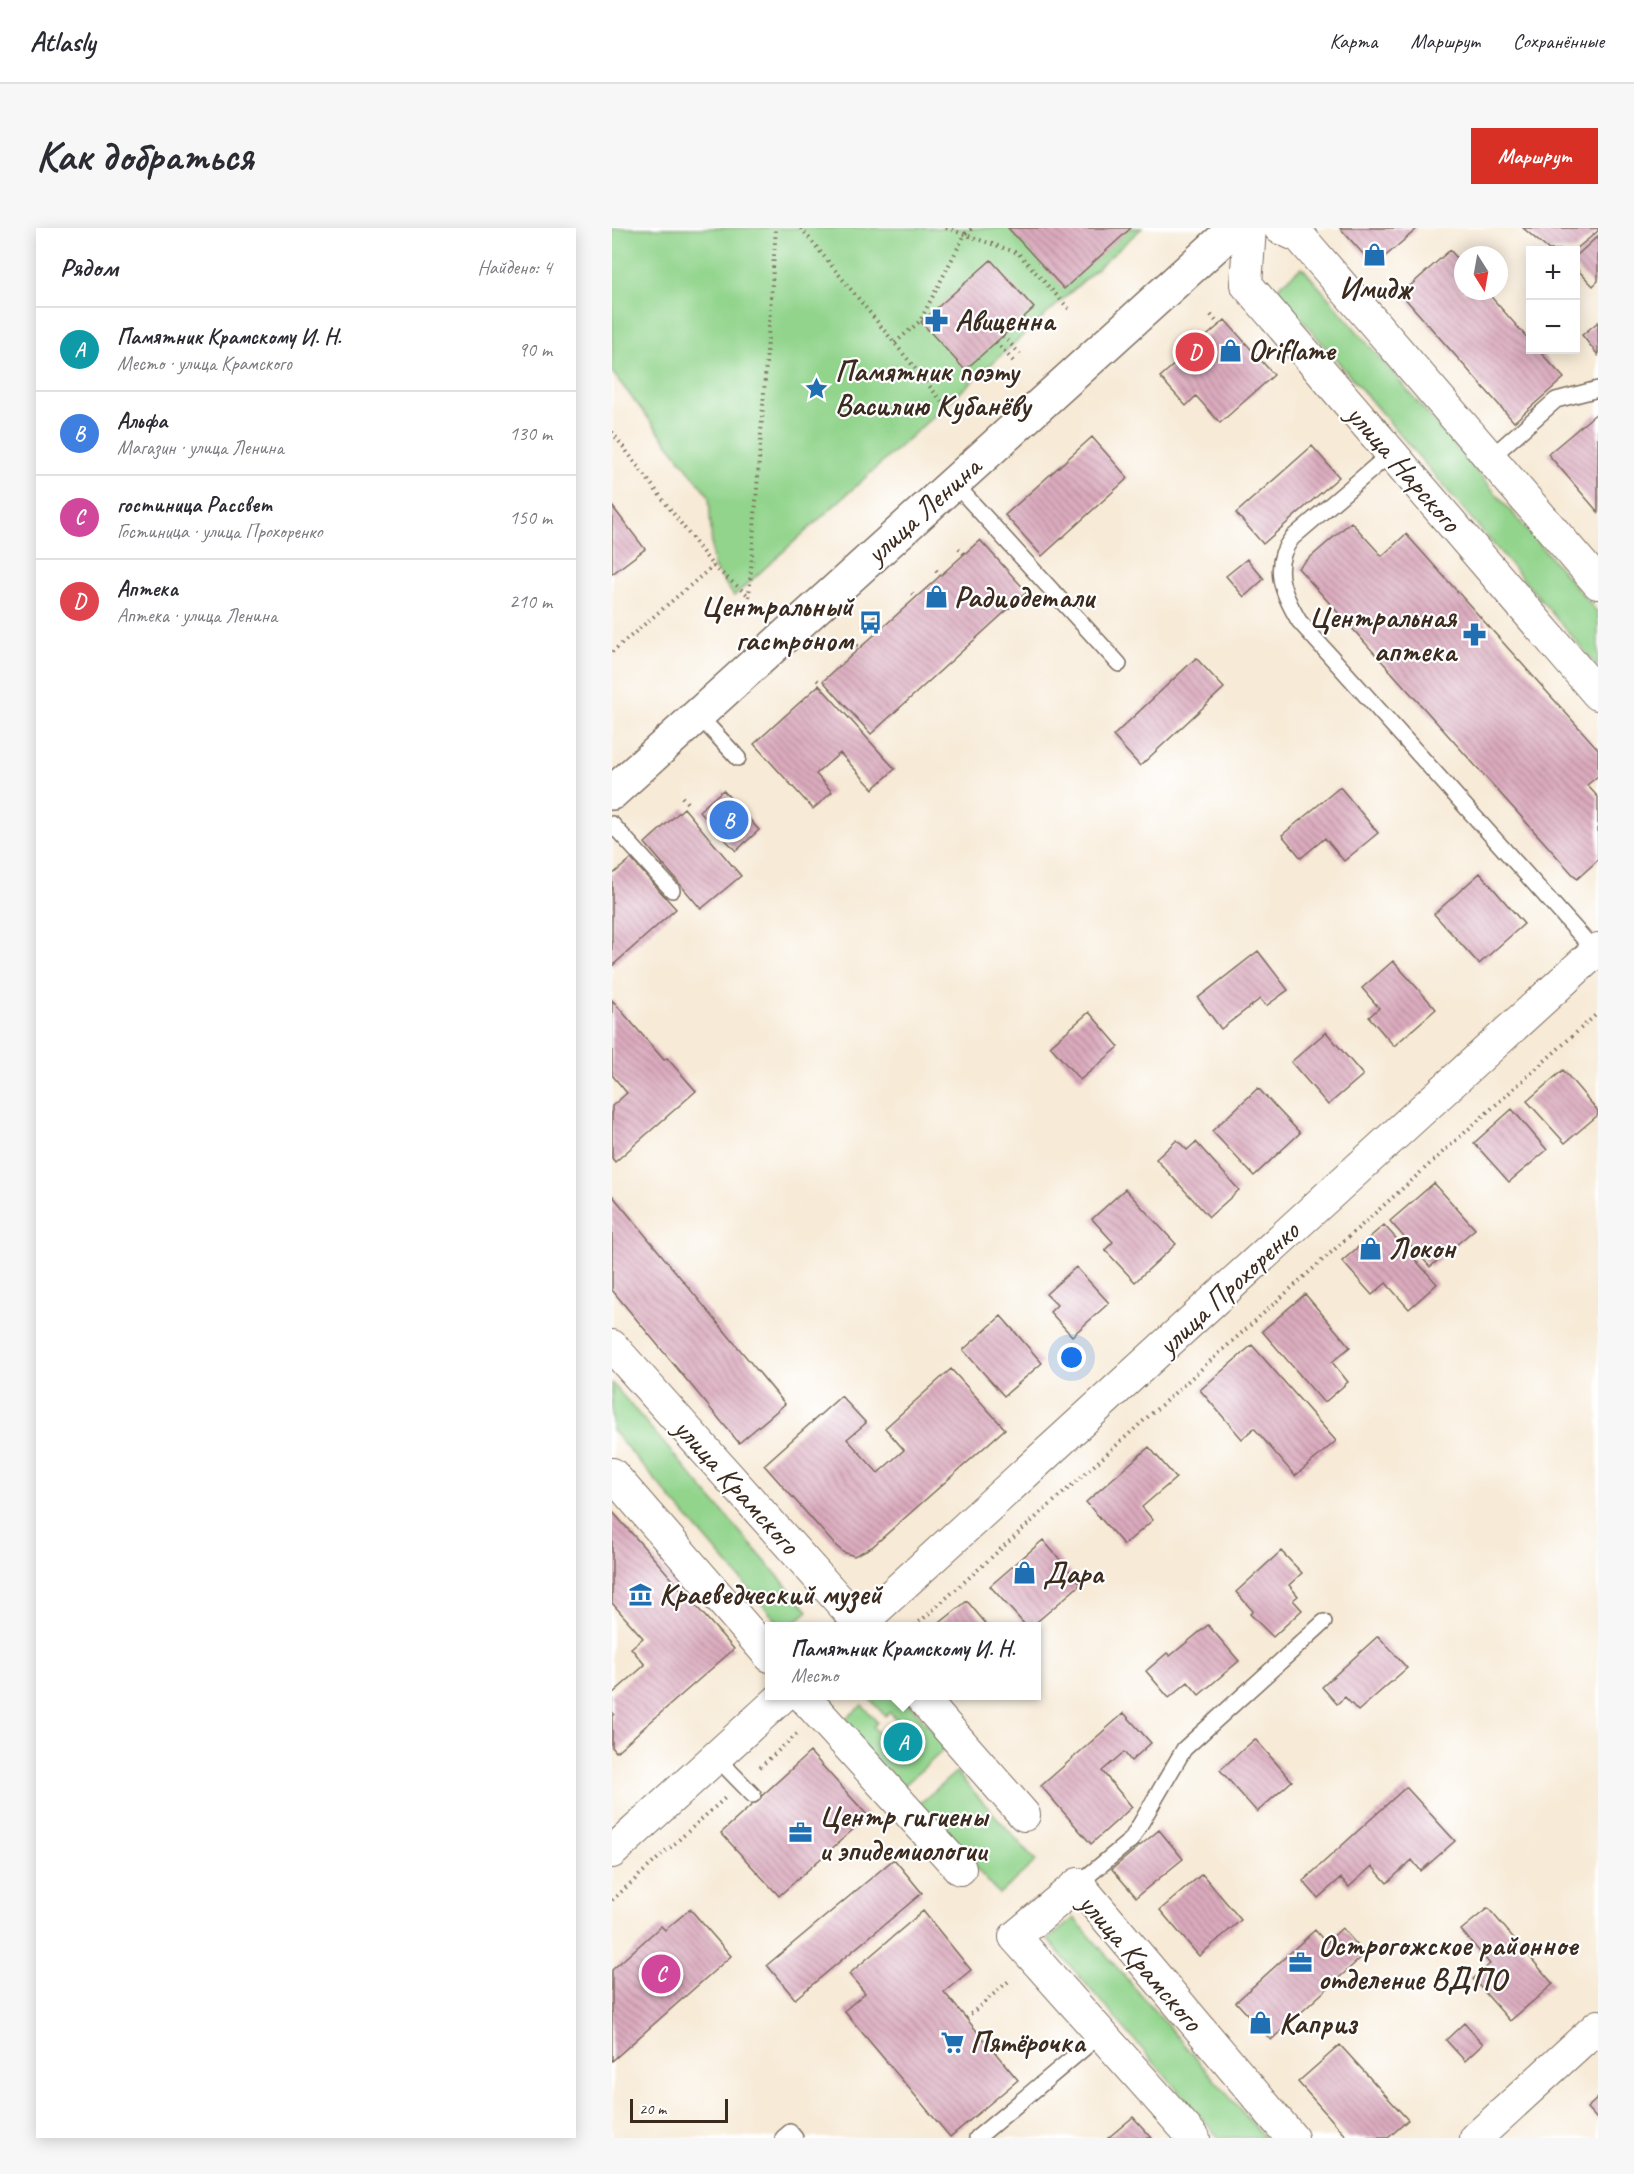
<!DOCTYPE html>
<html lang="ru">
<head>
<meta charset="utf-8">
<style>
	body { margin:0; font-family:Caveat,sans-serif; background:#f7f7f7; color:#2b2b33 }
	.controls { position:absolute; right:18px; top:18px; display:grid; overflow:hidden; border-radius:0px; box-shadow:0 3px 15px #0003 }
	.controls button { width:54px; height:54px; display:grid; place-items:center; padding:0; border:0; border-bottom:2px solid #e1e1e2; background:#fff; color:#2b2b33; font:30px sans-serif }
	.compass { position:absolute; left:842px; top:18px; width:54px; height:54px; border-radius:50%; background:#fff; box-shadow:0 3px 15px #0003; rotate:169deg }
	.scale { position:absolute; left:18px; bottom:15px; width:98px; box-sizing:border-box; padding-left:6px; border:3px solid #3b2a1e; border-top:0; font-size:16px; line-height:21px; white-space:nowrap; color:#3b2a1e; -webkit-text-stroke:4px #fff; paint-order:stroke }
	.you { position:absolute; left:460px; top:1130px; width:21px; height:21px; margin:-15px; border:4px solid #fff; border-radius:50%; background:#1a73e8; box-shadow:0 0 0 9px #1a73e833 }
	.badge { display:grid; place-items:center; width:39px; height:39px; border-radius:50%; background:#d93025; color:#fff; font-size:20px; font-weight:700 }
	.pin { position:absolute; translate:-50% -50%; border:3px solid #fff; box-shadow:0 2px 6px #0006 }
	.popup { position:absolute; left:153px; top:1394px; width:276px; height:78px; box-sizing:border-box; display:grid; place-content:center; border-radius:0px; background:#fff; filter:drop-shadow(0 2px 4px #0005); font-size:20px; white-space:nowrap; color:#7c7c81 }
	.popup b { font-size:22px; color:#2b2b33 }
	.popup::after { content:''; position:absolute; left:50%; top:100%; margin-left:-12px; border:12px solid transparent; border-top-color:#fff }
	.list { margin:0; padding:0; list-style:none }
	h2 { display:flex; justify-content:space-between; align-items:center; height:78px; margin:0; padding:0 24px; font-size:26px }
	h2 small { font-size:20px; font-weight:400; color:#7c7c81 }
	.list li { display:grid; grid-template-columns:39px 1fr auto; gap:18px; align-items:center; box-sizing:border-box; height:84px; padding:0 24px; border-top:2px solid #e1e1e2 }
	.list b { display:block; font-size:22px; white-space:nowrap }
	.list p { margin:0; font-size:20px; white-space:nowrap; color:#7c7c81 }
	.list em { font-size:20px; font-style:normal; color:#7c7c81 }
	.map { position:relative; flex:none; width:986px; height:1910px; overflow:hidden; border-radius:0px }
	header { display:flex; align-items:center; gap:36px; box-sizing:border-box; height:84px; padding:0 30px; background:#fff; border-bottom:2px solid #e1e1e2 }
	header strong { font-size:28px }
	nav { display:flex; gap:33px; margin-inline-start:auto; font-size:21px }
	.intro { display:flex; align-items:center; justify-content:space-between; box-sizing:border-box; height:144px; padding:0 36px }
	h1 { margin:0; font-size:42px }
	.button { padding:15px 27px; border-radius:0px; background:#d93025; color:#fff; font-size:21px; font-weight:700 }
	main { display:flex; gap:36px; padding:0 36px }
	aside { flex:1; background:#fff; border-radius:0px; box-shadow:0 3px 15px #0003 }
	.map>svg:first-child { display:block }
	.green { fill:#92d48c; stroke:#667f55; stroke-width:1.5 }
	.building { fill:url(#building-back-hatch) }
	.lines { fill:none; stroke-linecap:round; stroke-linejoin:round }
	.lane-casing { stroke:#7d6d5e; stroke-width:18 }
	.street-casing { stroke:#7d6d5e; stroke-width:34 }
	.secondary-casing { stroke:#7d6d5e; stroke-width:36 }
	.path { stroke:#7d6d5e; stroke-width:4; stroke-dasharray:1.5 4.5; stroke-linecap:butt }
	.lane { stroke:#fff; stroke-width:15 }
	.street { stroke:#fff; stroke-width:32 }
	.secondary { stroke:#fff; stroke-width:33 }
	.labels { text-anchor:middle; stroke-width:4.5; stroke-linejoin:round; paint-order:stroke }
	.poi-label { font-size:30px; font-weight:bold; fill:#3b2a1e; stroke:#fff; text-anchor:start }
	.street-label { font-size:30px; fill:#3b2a1e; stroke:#fff }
</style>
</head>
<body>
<header>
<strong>Atlasly</strong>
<nav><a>Карта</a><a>Маршрут</a><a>Сохранённые</a></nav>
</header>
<div class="intro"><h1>Как добраться</h1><a class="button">Маршрут</a></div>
<main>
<aside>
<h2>Рядом<small>Найдено: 4</small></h2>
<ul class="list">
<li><span class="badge" style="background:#0f9aa8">A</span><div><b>Памятник Крамскому И. Н.</b><p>Место · улица Крамского</p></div><em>90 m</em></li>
<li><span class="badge" style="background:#3f7fe0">B</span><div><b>Альфа</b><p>Магазин · улица Ленина</p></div><em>130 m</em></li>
<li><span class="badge" style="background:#d1479c">C</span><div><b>гостиница Рассвет</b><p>Гостиница · улица Прохоренко</p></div><em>150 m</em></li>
<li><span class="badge" style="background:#e0444e">D</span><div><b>Аптека</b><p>Аптека · улица Ленина</p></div><em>210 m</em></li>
</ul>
</aside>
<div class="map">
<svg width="986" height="1910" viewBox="0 0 986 1910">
	<defs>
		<pattern id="building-back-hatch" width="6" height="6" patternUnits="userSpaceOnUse" patternTransform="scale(1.5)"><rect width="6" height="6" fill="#dbabbe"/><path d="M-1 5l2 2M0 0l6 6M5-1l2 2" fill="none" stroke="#b38b9a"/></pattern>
	</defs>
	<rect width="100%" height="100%" fill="#fff"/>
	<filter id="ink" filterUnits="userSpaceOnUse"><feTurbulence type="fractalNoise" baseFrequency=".0167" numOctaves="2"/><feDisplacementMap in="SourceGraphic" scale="12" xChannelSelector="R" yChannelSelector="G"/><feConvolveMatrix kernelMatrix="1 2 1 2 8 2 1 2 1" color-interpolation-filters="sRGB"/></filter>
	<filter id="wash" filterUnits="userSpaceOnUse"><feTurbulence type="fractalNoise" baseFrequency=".008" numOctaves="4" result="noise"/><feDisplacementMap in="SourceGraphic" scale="24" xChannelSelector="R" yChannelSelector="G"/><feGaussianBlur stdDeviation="1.35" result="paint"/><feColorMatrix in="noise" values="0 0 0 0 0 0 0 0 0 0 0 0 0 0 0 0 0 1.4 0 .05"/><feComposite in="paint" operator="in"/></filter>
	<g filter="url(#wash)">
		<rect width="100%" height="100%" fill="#f7ead6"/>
		<path class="green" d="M 0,0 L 530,0 L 122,368 L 101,338 L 97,268 L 0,144 Z
			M 690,39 L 986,385 L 986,439 L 664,61 Z
			M 0,1155 L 196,1383 L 178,1398 L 169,1398 L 0,1202 Z
			M 260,1468 L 290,1468 L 335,1519 L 287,1562 L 228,1496 L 250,1477 L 265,1494 L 261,1499 L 285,1527 L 302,1512 L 278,1484 L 273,1488 L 257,1470 Z
			M 344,1544 L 424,1633 L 387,1666 L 307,1576 Z
			M 462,1690 L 653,1910 L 607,1910 L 436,1712 Z"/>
		<g id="blocks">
			<path class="building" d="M 396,0 L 519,0 L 452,61 Z
				M 728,0 L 806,0 L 762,38 Z
				M 911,0 L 986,0 L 986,3 L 963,22 L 937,22 Z
				M 986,8 L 986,53 L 981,58 L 963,39 L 963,29 Z
				M 838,22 L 851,37 L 851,63 L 874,63 L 918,113 L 918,122 L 926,122 L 952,150 L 902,194 L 789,66 Z
				M 379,32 L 422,80 L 353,142 L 309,94 Z
				M 613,92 L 662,147 L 608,195 L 584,168 L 574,178 L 548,149 Z
				M 986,94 L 986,127 L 970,107 Z
				M 986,184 L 986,284 L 936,226 Z
				M 480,209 L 516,250 L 430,328 L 393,287 Z
				M 700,218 L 727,249 L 651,316 L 624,285 Z
				M 0,278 L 33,321 L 0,346 Z
				M 739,294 L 770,328 L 794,306 L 986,521 L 986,548 L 975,557 L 986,569 L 986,632 L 965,651 L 686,340 Z
				M 368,312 L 415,364 L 259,506 L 211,453 Z
				M 635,331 L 652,351 L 632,369 L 614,348 Z
				M 263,387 L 268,392 L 255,403 L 250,398 Z
				M 584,430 L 612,460 L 528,538 L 501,508 Z
				M 207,457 L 283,541 L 261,561 L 228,525 L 204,546 L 220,564 L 201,581 L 142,516 Z
				M 728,559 L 766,605 L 732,633 L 713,610 L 689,630 L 670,607 Z
				M 111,562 L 147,602 L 124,623 L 87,583 Z
				M 72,580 L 129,648 L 89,681 L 33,615 Z
				M 19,631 L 64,681 L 0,738 L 0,647 Z
				M 868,645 L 912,696 L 867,736 L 822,686 Z
				M 646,723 L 676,762 L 654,778 L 648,771 L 609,801 L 586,770 Z
				M 781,733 L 824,781 L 782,818 L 757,789 L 767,780 L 750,760 Z
				M 0,772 L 52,832 L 55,830 L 84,863 L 3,934 L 0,930 L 0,878 L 15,865 L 0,847 Z
				M 477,784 L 507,819 L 468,852 L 438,818 Z
				M 714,804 L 751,847 L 716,877 L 679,834 Z
				M 951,842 L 986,883 L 986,887 L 953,915 L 915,873 Z
				M 646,860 L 688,905 L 642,948 L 600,903 Z
				M 900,881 L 935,922 L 897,954 L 862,915 Z
				M 565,912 L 575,922 L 584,914 L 627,962 L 597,989 L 544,931 Z
				M 822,955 L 863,1001 L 818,1039 L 778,993 Z
				M 513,961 L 564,1016 L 523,1054 L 493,1022 L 501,1014 L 480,991 Z
				M 0,967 L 173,1176 L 127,1215 L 0,1062 Z
				M 772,997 L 825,1056 L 797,1081 L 774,1055 L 760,1067 L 730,1033 Z
				M 464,1039 L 497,1075 L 460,1108 L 438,1084 L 445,1077 L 434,1066 Z
				M 693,1066 L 738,1119 L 720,1134 L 736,1154 L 712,1175 L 650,1103 Z
				M 389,1088 L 430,1135 L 392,1168 L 351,1122 Z
				M 640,1117 L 724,1213 L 683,1248 L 642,1200 L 630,1211 L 588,1162 Z
				M 339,1141 L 393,1201 L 260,1319 L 242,1328 L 231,1324 L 222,1316 L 152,1237 L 229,1168 L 254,1195 L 235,1211 L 266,1245 L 292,1222 L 273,1200 Z
				M 537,1219 L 564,1250 L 530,1279 L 541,1292 L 512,1317 L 474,1274 Z
				M 0,1283 L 122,1421 L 4,1524 L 0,1519 L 0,1488 L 2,1486 L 0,1484 L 0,1466 L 33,1437 L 19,1420 L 31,1410 L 0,1375 Z
				M 431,1312 L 469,1356 L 420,1398 L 414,1398 L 378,1358 Z
				M 669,1323 L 690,1345 L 677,1357 L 686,1368 L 681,1372 L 690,1382 L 661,1409 L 638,1386 L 641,1383 L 624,1364 Z
				M 355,1373 L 376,1398 L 324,1398 Z
				M 596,1397 L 627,1433 L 587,1467 L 576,1454 L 557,1470 L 534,1443 L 555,1425 L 558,1428 Z
				M 766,1408 L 795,1440 L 746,1483 L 733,1469 L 725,1476 L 710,1459 Z
				M 512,1485 L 539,1515 L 519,1533 L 512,1524 L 490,1543 L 520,1579 L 479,1616 L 429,1558 Z
				M 643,1511 L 680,1553 L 645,1584 L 608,1542 Z
				M 198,1524 L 256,1588 L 167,1668 L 109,1605 Z
				M 794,1559 L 843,1613 L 809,1643 L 800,1632 L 775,1655 L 760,1638 L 737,1659 L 729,1650 L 706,1670 L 691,1653 Z
				M 547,1602 L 571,1631 L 524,1669 L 500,1641 Z
				M 282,1631 L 310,1665 L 183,1771 L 155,1737 Z
				M 590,1646 L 629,1692 L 587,1728 L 548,1682 Z
				M 876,1680 L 941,1756 L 898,1793 L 861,1751 L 878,1736 L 849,1702 Z
				M 78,1681 L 119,1728 L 0,1833 L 0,1742 L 49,1698 L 53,1702 Z
				M 311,1683 L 359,1742 L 332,1764 L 406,1852 L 338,1909 L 232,1783 L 253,1765 L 237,1746 Z
				M 730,1700 L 753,1726 L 659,1812 L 624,1774 L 703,1702 L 714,1715 Z
				M 852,1795 L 871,1816 L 853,1833 L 834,1812 Z
				M 728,1817 L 796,1892 L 776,1910 L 736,1910 L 686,1854 Z
				M 986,1870 L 986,1892 L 975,1880 Z
				M 521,1889 L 540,1910 L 496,1910 Z"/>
		</g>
	</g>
	<g filter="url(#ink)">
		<use href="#blocks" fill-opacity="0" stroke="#7d6d5e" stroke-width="1.5"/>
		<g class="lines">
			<defs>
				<path id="lane" d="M 779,225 L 680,310 C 658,338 671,366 687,393 L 983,723
					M 878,230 L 944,172 L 986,161
					M 342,255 L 507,436
					M 86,487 L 126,530
					M 0,596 L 60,662
					M 104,1529 L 141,1567
					M 466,1656 L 519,1612 L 572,1521 L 712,1394
					M 171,1910 L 178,1904 L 183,1910
					M 365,1910 L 489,1806"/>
				<path id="street" d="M 638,0 L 634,56 L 986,466
					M 668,0 L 688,9 L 986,355
					M 0,1118 L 250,1398
					M 0,1246 L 158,1428
					M 246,1398 L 986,721
					M 191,1468 L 348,1641
					M 308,1468 L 412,1587
					M 0,1624 L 171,1468
					M 582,1910 L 403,1709 L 466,1656 L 680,1910
					M 864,1910 L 986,1798"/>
				<path id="secondary" d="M 0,565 L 623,0"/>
			</defs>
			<use href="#lane" class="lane-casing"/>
			<use href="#street" class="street-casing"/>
			<use href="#secondary" class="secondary-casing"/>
			<path class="path" d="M 189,0 L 341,187
				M 334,0 L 406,25 L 458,82
				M 599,87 L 607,97
				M 391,108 L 408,126
				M 384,114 L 401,133
				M 283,115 L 308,93 L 353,6 L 360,0
				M 0,204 L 101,338 L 137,368
				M 347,320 L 352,326
				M 324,342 L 328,347
				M 300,365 L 304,370
				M 137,369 L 164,0
				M 245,417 L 248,420
				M 0,424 L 101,338
				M 205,452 L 209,455
				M 70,569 L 76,576
				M 303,1398 L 986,785
				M 148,1539 L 185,1506
				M 0,1672 L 113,1570
				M 354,1790 L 399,1751"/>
			<use href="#lane" class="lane"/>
			<use href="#street" class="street"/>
			<use href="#secondary" class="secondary"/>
		</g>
	</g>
	<defs>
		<symbol id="shop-bare" viewBox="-9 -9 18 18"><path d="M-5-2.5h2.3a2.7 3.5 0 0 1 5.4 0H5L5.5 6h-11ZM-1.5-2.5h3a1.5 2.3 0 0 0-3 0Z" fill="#1f6fb2" stroke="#fff" stroke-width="2.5" paint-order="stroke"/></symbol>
		<symbol id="pharmacy-bare" viewBox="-9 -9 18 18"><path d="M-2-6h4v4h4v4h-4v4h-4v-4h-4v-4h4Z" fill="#1f6fb2" stroke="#fff" stroke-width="2.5" paint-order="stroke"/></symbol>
		<symbol id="sight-bare" viewBox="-9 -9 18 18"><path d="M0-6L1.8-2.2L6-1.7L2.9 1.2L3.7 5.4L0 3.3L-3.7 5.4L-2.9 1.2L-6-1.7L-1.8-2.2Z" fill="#1f6fb2" stroke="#fff" stroke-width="2.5" paint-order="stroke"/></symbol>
		<symbol id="bus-bare" viewBox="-9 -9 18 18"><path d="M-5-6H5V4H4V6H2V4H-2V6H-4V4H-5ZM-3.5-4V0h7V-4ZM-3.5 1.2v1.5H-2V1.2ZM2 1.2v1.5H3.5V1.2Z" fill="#1f6fb2" stroke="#fff" stroke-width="2.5" paint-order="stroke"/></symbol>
		<symbol id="museum-bare" viewBox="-9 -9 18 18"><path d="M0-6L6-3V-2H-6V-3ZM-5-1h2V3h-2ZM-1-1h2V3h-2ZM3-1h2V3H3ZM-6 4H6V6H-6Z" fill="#1f6fb2" stroke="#fff" stroke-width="2.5" paint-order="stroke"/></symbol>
		<symbol id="office-bare" viewBox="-9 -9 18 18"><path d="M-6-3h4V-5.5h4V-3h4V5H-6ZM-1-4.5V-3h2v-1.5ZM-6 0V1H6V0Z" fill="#1f6fb2" stroke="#fff" stroke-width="2.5" paint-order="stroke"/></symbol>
		<symbol id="supermarket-bare" viewBox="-9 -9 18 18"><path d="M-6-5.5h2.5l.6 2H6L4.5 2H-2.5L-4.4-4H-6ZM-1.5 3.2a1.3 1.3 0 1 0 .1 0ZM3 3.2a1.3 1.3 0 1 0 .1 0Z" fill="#1f6fb2" stroke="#fff" stroke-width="2.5" paint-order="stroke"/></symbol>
	</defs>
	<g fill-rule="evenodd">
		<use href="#shop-bare" x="746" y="10" width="33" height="33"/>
		<use href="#pharmacy-bare" x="308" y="76" width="33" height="33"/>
		<use href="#shop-bare" x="602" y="106" width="33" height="33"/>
		<use href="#sight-bare" x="188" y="144" width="33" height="33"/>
		<use href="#shop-bare" x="308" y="352" width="33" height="33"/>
		<use href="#bus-bare" x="242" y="378" width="33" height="33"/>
		<use href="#pharmacy-bare" x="846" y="390" width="33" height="33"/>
		<use href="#shop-bare" x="742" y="1004" width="33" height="33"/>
		<use href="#shop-bare" x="396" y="1328" width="33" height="33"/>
		<use href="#museum-bare" x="12" y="1350" width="33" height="33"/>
		<use href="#office-bare" x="172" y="1588" width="33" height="33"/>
		<use href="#office-bare" x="672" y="1718" width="33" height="33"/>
		<use href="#shop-bare" x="632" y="1778" width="33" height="33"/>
		<use href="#supermarket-bare" x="324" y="1798" width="33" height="33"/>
	</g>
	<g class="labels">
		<g class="poi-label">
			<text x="763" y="70" text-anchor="middle">Имидж</text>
			<text x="343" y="102">Авиценна</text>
			<text x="636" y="132">Oriflame</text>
			<text x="223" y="153">Памятник поэту<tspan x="223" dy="34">Василию Кубанёву</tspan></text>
			<text x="342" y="379">Радиодетали</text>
			<text x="241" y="388" text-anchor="end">Центральный<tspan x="241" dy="34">гастроном</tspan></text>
			<text x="844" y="399" text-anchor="end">Центральная<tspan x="844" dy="34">аптека</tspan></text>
			<text x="776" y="1030">Локон</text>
			<text x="431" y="1355">Дара</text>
			<text x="47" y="1376">Краеведческий музей</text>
			<text x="207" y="1598">Центр гигиены<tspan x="207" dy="34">и эпидемиологии</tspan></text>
			<text x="706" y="1727">Острогожское районное<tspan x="706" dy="34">отделение ВДПО</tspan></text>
			<text x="667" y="1805">Каприз</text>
			<text x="358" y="1824">Пятёрочка</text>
		</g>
		<g class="street-label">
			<text transform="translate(792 240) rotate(49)" y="10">улица Нарского</text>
			<text transform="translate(311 282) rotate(-42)" y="10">улица Ленина</text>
			<text transform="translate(616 1060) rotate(-43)" y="10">улица Прохоренко</text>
			<text transform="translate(125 1258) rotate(48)" y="10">улица Крамского</text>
			<text transform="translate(529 1734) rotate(49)" y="10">улица Крамского</text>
		</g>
	</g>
</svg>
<div class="controls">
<button>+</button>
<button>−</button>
</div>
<svg class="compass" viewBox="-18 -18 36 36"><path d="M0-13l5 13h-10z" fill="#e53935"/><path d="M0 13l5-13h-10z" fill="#7c7c81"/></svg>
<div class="scale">20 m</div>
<div class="you"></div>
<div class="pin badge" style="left:291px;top:1514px;background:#0f9aa8">A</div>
<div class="popup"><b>Памятник Крамскому И. Н.</b>Место</div>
<div class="pin badge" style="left:117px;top:592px;background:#3f7fe0">B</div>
<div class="pin badge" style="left:49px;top:1746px;background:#d1479c">C</div>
<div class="pin badge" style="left:583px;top:124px;background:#e0444e">D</div>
</div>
</main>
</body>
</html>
